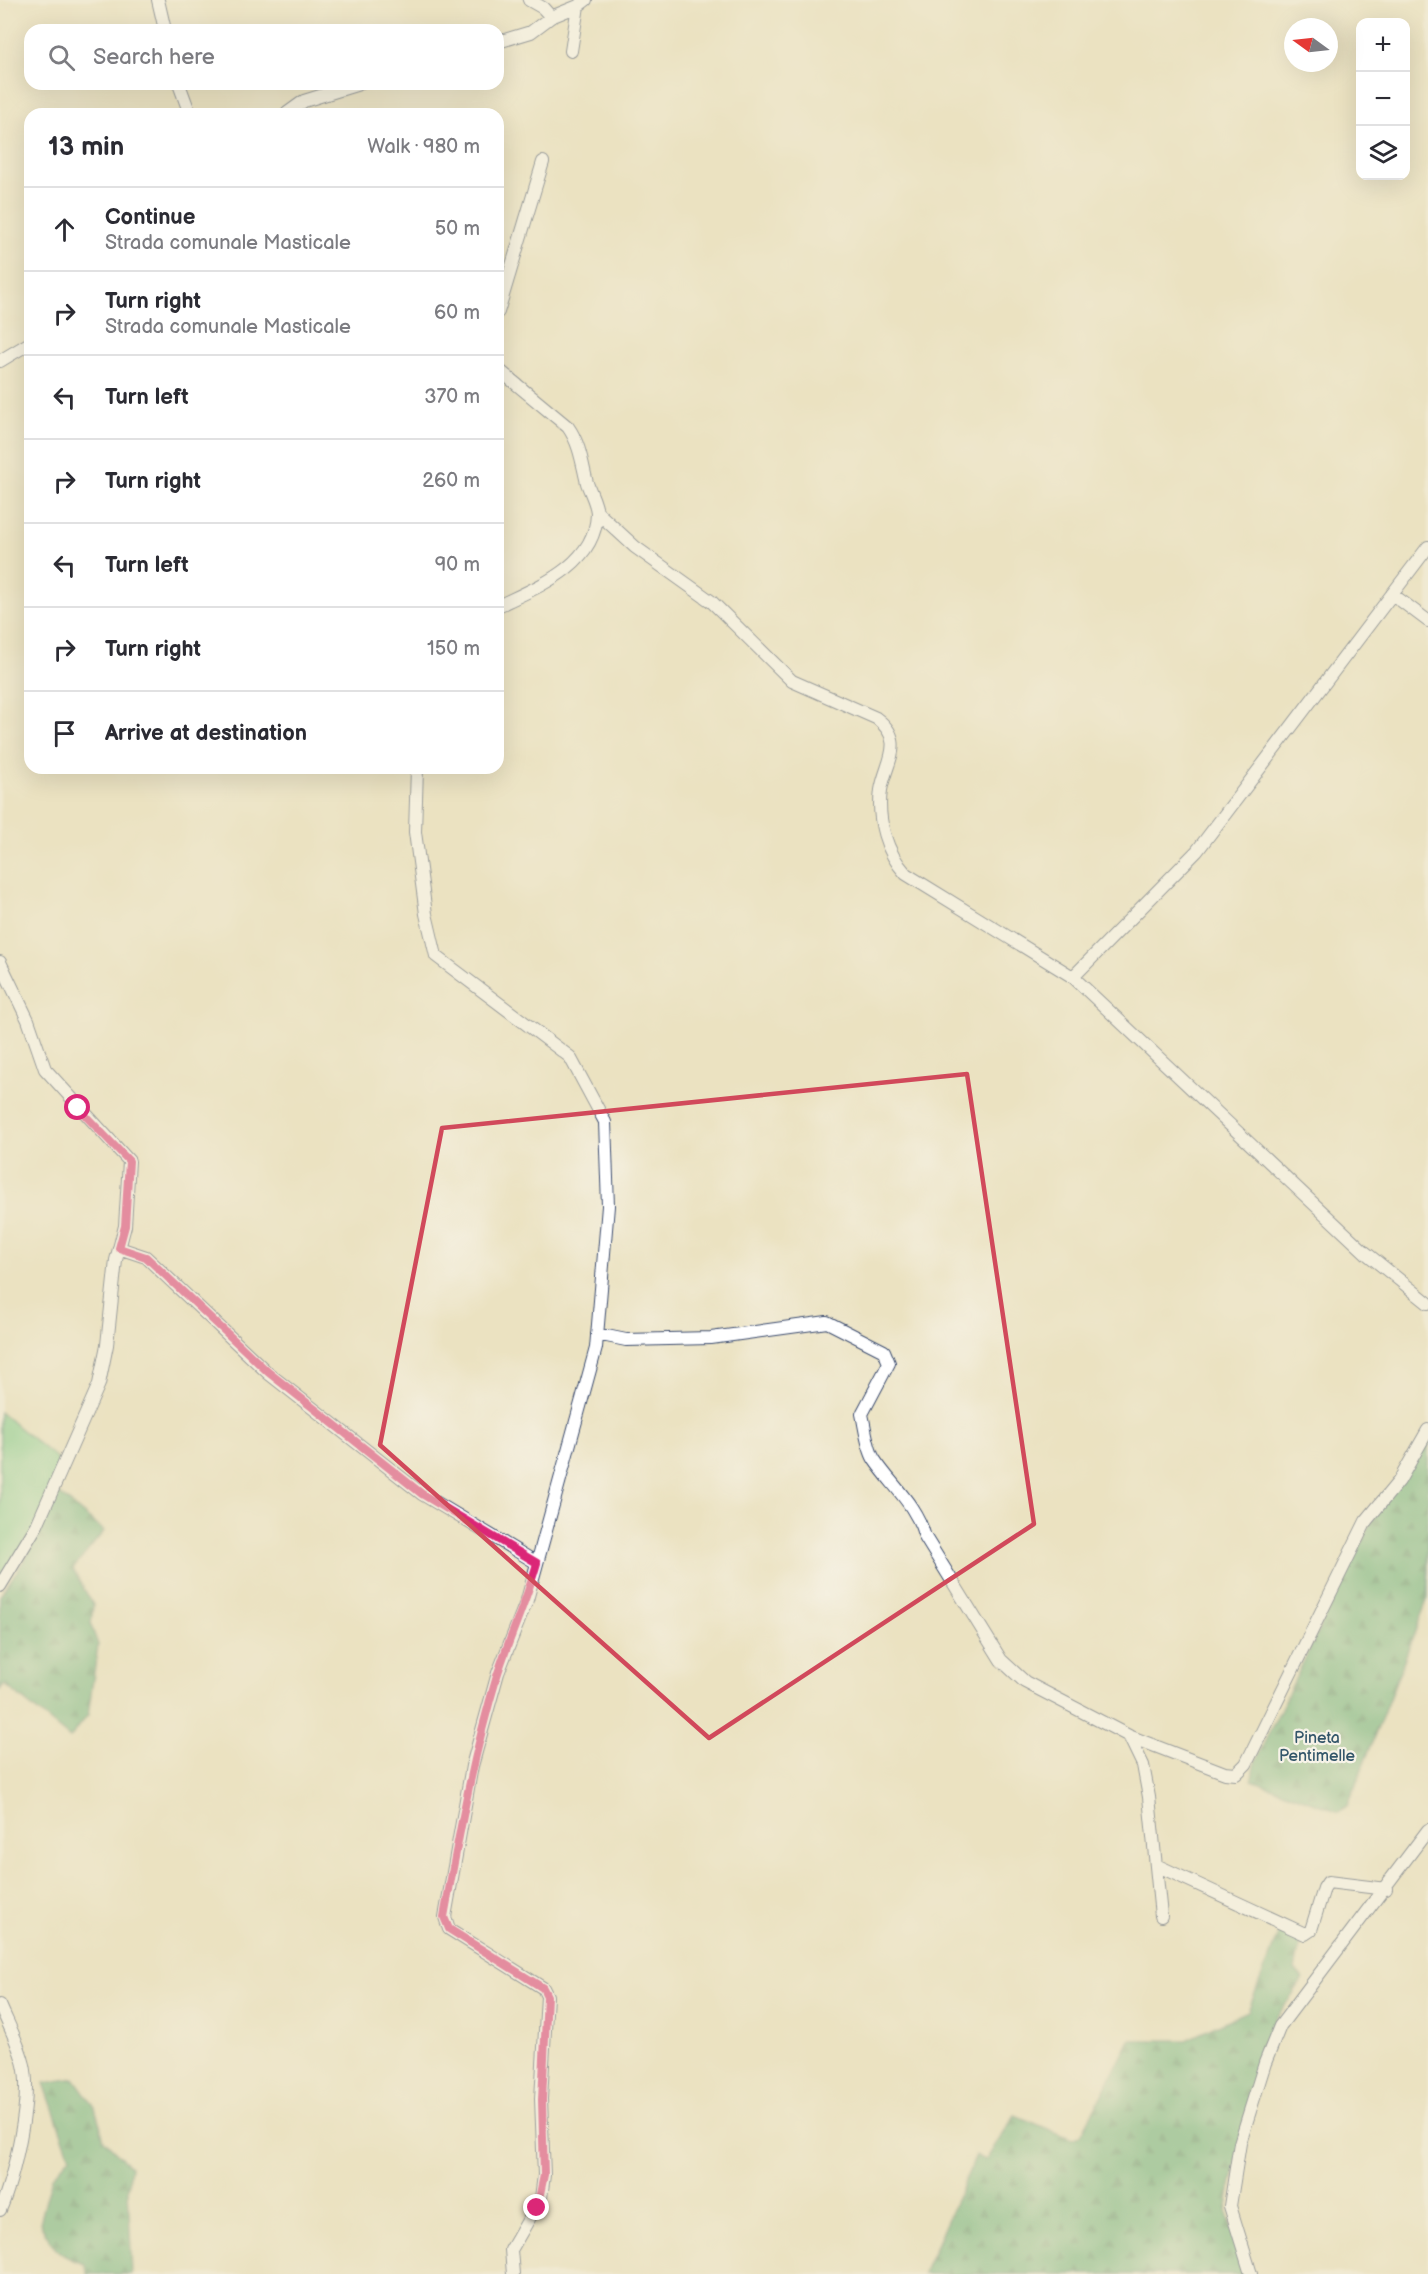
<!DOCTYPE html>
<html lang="en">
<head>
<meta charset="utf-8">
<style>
	body { margin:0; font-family:"Balsamiq Sans",sans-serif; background:#f7f7f7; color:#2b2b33 }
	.controls { position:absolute; right:18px; top:18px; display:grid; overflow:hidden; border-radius:12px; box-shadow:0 6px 24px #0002 }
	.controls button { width:54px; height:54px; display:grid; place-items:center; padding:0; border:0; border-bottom:2px solid #e1e1e2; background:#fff; color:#2b2b33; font:30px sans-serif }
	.compass { position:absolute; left:1284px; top:18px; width:54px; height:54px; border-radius:50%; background:#fff; box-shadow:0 6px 24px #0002; rotate:285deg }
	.stop { position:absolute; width:18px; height:18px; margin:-14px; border:4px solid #db2777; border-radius:50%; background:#fff }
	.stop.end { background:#db2777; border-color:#fff; box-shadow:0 2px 6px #0008 }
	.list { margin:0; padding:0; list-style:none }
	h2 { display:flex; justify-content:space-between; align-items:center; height:78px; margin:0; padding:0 24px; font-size:26px }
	h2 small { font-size:20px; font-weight:400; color:#7c7c81 }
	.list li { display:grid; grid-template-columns:39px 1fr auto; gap:18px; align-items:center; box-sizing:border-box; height:84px; padding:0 24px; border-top:2px solid #e1e1e2 }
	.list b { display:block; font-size:22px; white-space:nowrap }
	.list p { margin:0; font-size:20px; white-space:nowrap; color:#7c7c81 }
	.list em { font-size:20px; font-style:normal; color:#7c7c81 }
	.icon { flex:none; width:33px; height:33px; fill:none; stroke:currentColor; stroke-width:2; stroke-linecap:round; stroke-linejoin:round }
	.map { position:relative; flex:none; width:1428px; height:2274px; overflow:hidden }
	.search { position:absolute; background:#fff; box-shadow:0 6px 24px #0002; left:24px; top:24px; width:480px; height:66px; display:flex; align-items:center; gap:15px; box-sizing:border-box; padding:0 21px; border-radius:18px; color:#7c7c81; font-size:22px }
	.panel { position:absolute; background:#fff; box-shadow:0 6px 24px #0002; left:24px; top:108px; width:480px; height:666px; border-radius:18px }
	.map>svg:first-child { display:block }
	.grass { fill:#7bcd8f; stroke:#4b7e76; stroke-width:1.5 }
	.forest { fill:url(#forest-firs); stroke:#40706c; stroke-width:1.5 }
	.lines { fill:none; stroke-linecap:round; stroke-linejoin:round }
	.minor-casing { stroke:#3a4a6d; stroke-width:14 }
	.minor { stroke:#fff; stroke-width:12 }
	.route { stroke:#db2777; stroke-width:8 }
	.marked { fill:none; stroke:#d1495b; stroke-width:4.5; stroke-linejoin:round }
	.labels { text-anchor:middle; stroke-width:4.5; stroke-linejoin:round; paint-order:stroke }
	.park-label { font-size:16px; fill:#33566a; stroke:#f7f3e8 }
</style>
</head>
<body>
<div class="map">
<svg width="1428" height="2274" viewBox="0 0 1428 2274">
	<defs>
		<pattern id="forest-firs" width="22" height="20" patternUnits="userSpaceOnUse" patternTransform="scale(1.5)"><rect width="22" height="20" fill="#64b07a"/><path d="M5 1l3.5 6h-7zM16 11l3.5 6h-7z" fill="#529067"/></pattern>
	</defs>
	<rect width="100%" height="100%" fill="#f7f3e8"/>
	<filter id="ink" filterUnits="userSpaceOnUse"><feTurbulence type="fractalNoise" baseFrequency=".0167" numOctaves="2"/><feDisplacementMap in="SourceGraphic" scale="12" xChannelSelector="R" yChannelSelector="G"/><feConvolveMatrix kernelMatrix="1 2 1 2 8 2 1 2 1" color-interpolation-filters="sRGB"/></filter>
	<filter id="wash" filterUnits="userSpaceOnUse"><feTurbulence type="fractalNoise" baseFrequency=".008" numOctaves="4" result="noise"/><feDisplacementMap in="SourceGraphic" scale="24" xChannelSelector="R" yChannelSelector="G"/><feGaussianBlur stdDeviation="1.35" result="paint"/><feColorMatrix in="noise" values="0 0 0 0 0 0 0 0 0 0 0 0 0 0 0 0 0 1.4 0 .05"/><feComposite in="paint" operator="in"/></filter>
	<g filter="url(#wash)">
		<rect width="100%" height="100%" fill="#ebe2c1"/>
		<path class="grass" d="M 0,1412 L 62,1463 L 38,1524 L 0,1584 Z"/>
		<path class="forest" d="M 1428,1437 L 1428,1598 L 1348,1805 L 1339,1812 L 1252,1780 L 1254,1764 L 1370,1524 Z
			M 57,1492 L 104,1531 L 73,1569 L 93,1605 L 91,1625 L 98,1645 L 88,1715 L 70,1738 L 4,1684 L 0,1690 L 0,1596 L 29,1553 Z
			M 1280,1929 L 1301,1938 L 1295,1970 L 1303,1979 L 1276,2018 L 1252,2086 L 1226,2210 L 1245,2274 L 923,2274 L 976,2156 L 986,2160 L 1015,2115 L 1072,2139 L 1081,2135 L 1130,2040 L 1186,2040 L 1248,2011 Z
			M 74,2078 L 95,2107 L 104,2140 L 131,2167 L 128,2189 L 132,2274 L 88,2274 L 85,2264 C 57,2256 53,2248 40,2223 L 52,2177 L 70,2157 L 44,2083 Z"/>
	</g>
	<g filter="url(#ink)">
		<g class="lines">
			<defs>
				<path id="minor" d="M 158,0 L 165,30
					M 529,0 L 543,8 L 551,17
					M 498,42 L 531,32 L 551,17 L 578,6 L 586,0
					M 571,51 L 578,6
					M 179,84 L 190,114
					M 286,114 L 304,101 L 359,84
					M 498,312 L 543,162
					M 0,361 L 30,343
					M 498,369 L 568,427 C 580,444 582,463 587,483 C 590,492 597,504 597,514 C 595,566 537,587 498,606
					M 597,512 L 635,547 L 712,602 L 792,681 L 876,718 C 907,741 886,761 881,790 C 877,820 886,852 906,874 L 1073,977 L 1366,1253 L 1428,1303
					M 1392,594 L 1428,621
					M 417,768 L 415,832 L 426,914 L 436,956 L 570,1057 L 605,1122 L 608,1206 L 596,1348 L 527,1600 L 498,1673 L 472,1766 L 445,1917 L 449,1929 L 543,1988 L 547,1996 L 541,2099 L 544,2175 L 541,2198 L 511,2250 L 513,2274
					M 0,962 L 28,1020 L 45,1069 L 129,1161 L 125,1226 L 116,1260 L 107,1345 L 99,1384 L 37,1525 L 0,1586
					M 1073,977 L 1197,851 L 1428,547
					M 119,1248 L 146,1257 L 268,1373 L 422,1494 L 537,1563
					M 597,1334 L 626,1340 L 711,1338 L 827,1322 L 884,1351 L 889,1363 L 862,1414 C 865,1427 867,1447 874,1459 C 892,1486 916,1504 925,1537 L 1001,1660 L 1025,1682 L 1129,1736 L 1143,1765 L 1149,1797 L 1161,1916
					M 1129,1736 L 1225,1773 L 1236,1774 L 1246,1764 L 1366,1521 L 1399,1481 L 1428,1430
					M 1156,1865 L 1305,1934 L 1311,1930 L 1324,1888 L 1328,1882 L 1386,1889
					M 0,2005 C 8,2024 19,2044 24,2065 C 32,2099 14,2177 0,2210
					M 1251,2274 L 1230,2206 L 1240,2143 L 1265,2063 L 1280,2026 L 1428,1830"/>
			</defs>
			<use href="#minor" class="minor-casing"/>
			<use href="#minor" class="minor"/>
		</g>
	</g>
	<g class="lines" filter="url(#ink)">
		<path class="route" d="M 78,1108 L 129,1161 L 125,1226 L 119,1248 L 146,1257 L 268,1372 L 422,1494 L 537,1563 C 526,1602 509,1638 497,1676 C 473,1755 459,1835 444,1917 L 449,1929 L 543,1988 L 547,1996 L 542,2100 L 544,2175 L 537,2208"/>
	</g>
	<path d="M0 0H1428V2274H0ZM 967,1074 L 1034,1524 L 709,1738 L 380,1445 L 442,1128 Z" fill="#ebe2c1" fill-opacity=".55" fill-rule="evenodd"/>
	<path class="marked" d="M 967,1074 L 1034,1524 L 709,1738 L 380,1445 L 442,1128 Z"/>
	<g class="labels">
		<g class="park-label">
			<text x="1317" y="1743">Pineta<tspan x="1317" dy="18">Pentimelle</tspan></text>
		</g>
	</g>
</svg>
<div class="controls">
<button>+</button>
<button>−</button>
<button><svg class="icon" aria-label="layers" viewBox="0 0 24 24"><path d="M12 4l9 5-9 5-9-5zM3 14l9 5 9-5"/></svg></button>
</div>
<svg class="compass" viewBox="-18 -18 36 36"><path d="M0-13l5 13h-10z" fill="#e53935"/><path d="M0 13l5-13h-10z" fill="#7c7c81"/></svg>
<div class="stop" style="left:78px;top:1108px"></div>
<div class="stop end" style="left:537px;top:2208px"></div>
<div class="search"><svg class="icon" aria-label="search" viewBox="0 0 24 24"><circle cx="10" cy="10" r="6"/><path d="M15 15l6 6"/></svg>Search here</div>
<section class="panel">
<h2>13 min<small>Walk · 980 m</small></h2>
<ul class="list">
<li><svg class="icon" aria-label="ahead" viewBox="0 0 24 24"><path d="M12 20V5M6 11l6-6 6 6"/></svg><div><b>Continue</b><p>Strada comunale Masticale</p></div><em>50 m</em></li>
<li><svg class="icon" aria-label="right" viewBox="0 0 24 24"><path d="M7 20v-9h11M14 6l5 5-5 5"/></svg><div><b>Turn right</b><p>Strada comunale Masticale</p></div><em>60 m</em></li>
<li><svg class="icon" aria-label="left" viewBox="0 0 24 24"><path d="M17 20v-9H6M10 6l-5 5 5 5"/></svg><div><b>Turn left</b></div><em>370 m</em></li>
<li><svg class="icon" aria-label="right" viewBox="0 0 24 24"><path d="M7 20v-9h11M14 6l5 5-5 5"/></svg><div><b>Turn right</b></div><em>260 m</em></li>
<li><svg class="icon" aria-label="left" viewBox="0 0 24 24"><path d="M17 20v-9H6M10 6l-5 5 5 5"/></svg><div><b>Turn left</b></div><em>90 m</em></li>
<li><svg class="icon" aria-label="right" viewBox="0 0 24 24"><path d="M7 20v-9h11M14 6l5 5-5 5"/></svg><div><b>Turn right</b></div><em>150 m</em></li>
<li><svg class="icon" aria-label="arrive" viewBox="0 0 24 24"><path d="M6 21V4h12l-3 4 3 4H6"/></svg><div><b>Arrive at destination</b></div></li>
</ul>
</section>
</div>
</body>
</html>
